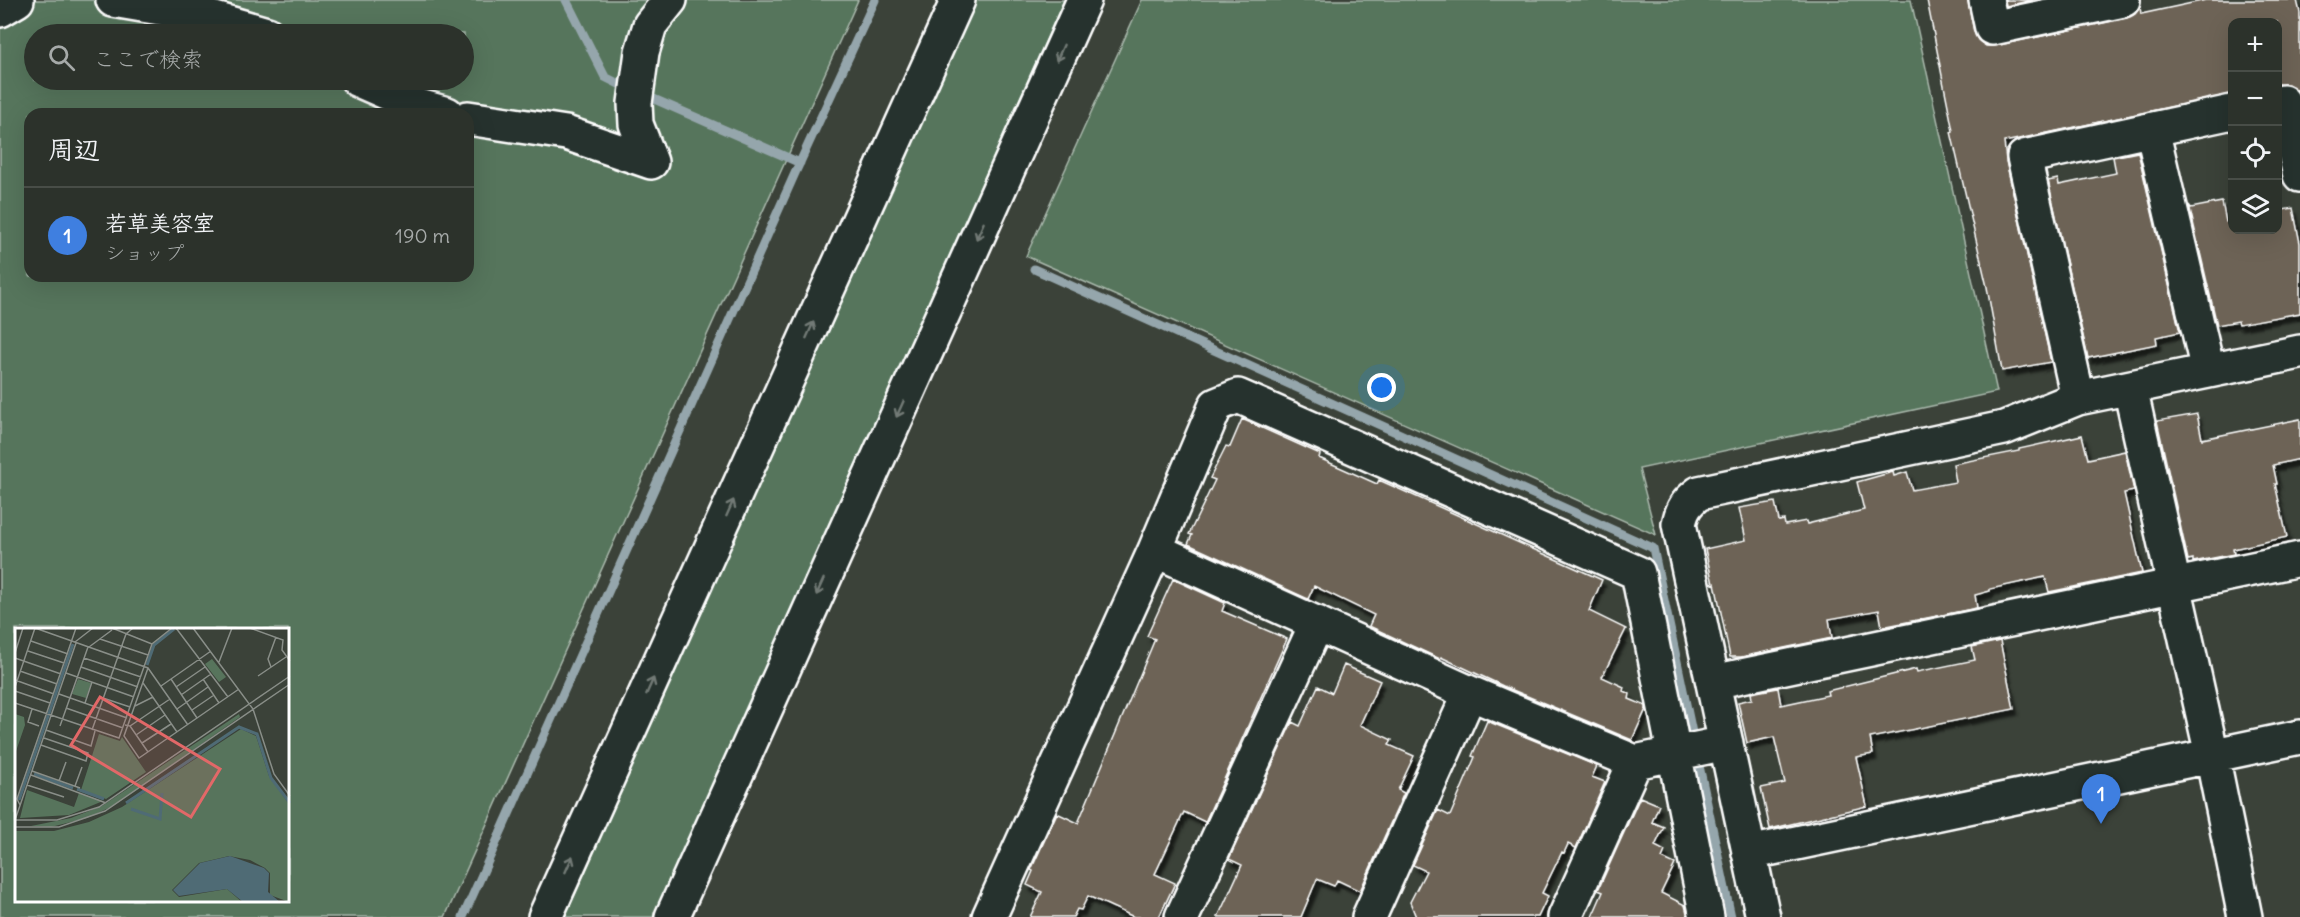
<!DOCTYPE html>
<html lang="ja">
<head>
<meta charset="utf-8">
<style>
	body { margin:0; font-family:Delius,"Klee One",sans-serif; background:#383e37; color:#f1f3f6 }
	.controls { position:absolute; right:18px; top:18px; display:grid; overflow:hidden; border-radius:12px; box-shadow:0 6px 24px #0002 }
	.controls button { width:54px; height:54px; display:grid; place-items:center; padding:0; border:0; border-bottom:2px solid #484d47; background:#2c322b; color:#f1f3f6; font:30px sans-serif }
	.you { position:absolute; left:1382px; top:388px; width:21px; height:21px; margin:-15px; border:4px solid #fff; border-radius:50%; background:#1a73e8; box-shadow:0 0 0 9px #1a73e833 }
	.badge { display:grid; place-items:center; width:39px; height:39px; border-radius:50%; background:#8bbbb9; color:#fff; font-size:20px; font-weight:700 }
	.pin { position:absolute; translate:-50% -50px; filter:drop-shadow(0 2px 3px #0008) }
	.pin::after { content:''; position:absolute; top:32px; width:21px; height:18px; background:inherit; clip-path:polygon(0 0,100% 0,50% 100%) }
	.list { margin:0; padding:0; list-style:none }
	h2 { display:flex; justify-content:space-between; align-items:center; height:78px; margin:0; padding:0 24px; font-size:26px }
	h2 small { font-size:20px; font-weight:400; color:#a6aaa9 }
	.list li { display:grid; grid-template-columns:39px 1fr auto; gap:18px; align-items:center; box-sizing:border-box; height:96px; padding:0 24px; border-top:2px solid #484d47 }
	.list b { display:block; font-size:22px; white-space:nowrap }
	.list p { margin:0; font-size:20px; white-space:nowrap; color:#a6aaa9 }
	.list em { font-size:20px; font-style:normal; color:#a6aaa9 }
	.icon { flex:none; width:33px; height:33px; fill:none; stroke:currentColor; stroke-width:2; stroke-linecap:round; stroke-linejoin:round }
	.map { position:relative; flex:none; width:2300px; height:917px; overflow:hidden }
	.search { position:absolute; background:#2c322b; box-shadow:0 6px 24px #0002; left:24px; top:24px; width:450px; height:66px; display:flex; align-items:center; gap:15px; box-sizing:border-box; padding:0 21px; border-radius:33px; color:#a6aaa9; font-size:22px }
	.panel { position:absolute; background:#2c322b; box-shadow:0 6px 24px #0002; left:24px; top:108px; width:450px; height:174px; border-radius:18px }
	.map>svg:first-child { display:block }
	.green { fill:#57745c; stroke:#abbaae; stroke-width:1.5; fill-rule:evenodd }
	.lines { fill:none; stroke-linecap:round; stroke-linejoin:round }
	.stream { stroke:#95a6ac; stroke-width:9 }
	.building { fill:#6d6456; stroke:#fff; stroke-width:1.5; filter:url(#shadow) }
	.minor-casing { stroke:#fff; stroke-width:38 }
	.minor { stroke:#26332d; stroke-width:33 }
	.oneway { stroke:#727a76 }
	.inset-river { fill:none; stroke:#4f6b75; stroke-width:3 }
	.inset-road { fill:none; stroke:#898e88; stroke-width:1.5 }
	.view { fill:#e26868; fill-opacity:0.15; stroke:#e26868; stroke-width:3 }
	.inset-edge { fill:none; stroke:#fff; stroke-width:3 }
</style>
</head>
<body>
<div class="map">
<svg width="2300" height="917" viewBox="0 0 2300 917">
	<defs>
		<filter id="shadow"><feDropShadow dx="3.5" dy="6" stdDeviation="1.5" flood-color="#0009"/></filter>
	</defs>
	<rect width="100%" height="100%" fill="#3b4239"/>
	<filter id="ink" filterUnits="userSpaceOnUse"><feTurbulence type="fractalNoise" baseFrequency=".0167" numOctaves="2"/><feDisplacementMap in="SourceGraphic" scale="12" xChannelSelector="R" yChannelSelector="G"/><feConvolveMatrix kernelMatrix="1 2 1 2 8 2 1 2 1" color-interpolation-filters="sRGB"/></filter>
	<g filter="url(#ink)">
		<path class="green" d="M 0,0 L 858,0 L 445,917 L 0,917 ZM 34,34 L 464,34 L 464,80 L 34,80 ZM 30,114 L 468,114 L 468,276 L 30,276 ZM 16,629 L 288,629 L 288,900 L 16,900 Z
			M 976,0 L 1064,0 L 653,917 L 565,917 L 861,254 Z
			M 1142,0 L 1911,0 L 1997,392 L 1639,469 L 1656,535 L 1026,256 Z"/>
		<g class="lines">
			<path class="stream" d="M 566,0 L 605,77 L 619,84
				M 654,99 L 800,163
				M 1034,269 L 1653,548 L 1731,917
				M 463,917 L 796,171 L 875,0"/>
		</g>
		<path class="building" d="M 1927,0 L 1968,0 L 1974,32 L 1978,40 L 1986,46 L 1995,46 L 2127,18 L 2135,14 L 2140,7 L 2141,14 L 2206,0 L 2297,0 L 2300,13 L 2300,89 L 2297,90 L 2288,84 L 2277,84 L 2277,22 L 2232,22 L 2232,94 L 2004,142 L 2006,161 L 2051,362 L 2002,371 L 1987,287 L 1951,132 L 1953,131 Z
			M 2005,0 L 2033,0 L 2006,6 Z
			M 2138,152 L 2180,332 L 2156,337 L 2157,344 L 2088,358 L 2048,181 L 2058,179 L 2059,185 L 2116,173 L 2113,157 Z
			M 2222,202 L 2226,222 L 2232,221 L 2232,230 L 2277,230 L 2277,211 L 2293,208 L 2300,243 L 2300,313 L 2239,324 L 2238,321 L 2217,325 L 2189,205 L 2191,208 Z
			M 2197,414 L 2202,439 L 2300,419 L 2300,459 L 2273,465 L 2277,484 L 2275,484 L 2287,537 L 2233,549 L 2234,554 L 2193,562 L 2193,559 L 2188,560 L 2157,421 Z
			M 1242,419 L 1320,454 L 1319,458 L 1377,484 L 1379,480 L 1602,580 L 1589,611 L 1626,629 L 1602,677 L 1624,687 L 1623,691 L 1630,694 L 1629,699 L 1646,706 L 1646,709 L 1632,740 L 1503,686 L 1441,657 L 1440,659 L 1369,626 L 1374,615 L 1314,586 L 1308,599 L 1188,544 L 1192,535 L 1189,534 L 1215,480 L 1210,478 L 1226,446 L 1230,447 Z
			M 2082,435 L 2088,459 L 2125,451 L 2134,491 L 2124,493 L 2142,573 L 2049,592 L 2045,577 L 1990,589 L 1990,591 L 1975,595 L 1977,608 L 1882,627 L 1879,610 L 1829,619 L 1832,638 L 1741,657 L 1730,657 L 1715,583 L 1713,584 L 1705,549 L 1746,540 L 1739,508 L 1775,502 L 1779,521 L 1784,520 L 1785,525 L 1806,521 L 1807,524 L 1864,510 L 1857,482 L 1893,472 L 1894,476 L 1907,472 L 1912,490 L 1956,482 L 1953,464 L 2019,451 L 2019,449 Z
			M 1173,579 L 1225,603 L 1222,611 L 1287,639 L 1205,822 L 1184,812 L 1155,874 L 1175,883 L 1159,917 L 1134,917 L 1088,896 L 1081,910 L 1077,909 L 1073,917 L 1030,917 L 1042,892 L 1027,885 L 1033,871 L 1031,870 L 1057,813 L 1078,823 L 1155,639 L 1147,636 Z
			M 2000,641 L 2014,709 L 1870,738 L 1873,754 L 1856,757 L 1867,806 L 1770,829 L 1761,788 L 1785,783 L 1774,737 L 1747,743 L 1738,702 L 1752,699 L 1751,693 L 1778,688 L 1781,705 L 1828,695 L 1827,691 L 1916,669 L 1917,672 L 1975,660 L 1972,647 Z
			M 1344,665 L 1380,681 L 1360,725 L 1392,740 L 1389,745 L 1414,756 L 1398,790 L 1404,793 L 1360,891 L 1337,880 L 1334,886 L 1317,879 L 1301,917 L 1218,917 L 1242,865 L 1229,859 L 1292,722 L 1300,726 L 1318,686 L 1332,693 Z
			M 1487,721 L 1597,766 L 1592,777 L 1605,782 L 1576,848 L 1568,844 L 1564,853 L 1562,852 L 1542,893 L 1548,896 L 1538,917 L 1416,917 L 1410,902 L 1426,871 L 1413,865 L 1438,810 L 1450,816 L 1475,757 L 1472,756 Z
			M 1640,797 L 1659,805 L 1652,822 L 1664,827 L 1655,846 L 1665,851 L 1662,858 L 1675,864 L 1661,893 L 1685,905 L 1688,917 L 1592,917 L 1603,892 L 1598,890 Z"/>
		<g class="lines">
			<defs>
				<path id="minor" d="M 113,0 L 201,15 L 267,34
					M 1986,0 L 1992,28 L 2123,0
					M 0,10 L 17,0
					M 358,80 L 415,105 L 447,114
					M 2283,102 L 2300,175
					M 468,118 L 566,133 L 651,162 L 636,124 L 635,103 L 642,52 L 650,25 L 670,0
					M 2152,129 L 2208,371
					M 2130,388 L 2212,755 L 2245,917
					M 2078,398 L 2024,157 L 2232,112
					M 1155,550 L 1470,693 L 1635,762
					M 1713,682 L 2300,559
					M 1749,853 L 2300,737
					M 545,917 L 958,0
					M 672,917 L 1084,0
					M 989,917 L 1155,550 L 1216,405 L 1238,396 L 1638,573 L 1707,917
					M 1182,917 L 1317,623
					M 1369,917 L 1470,693
					M 1565,917 L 1635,762 L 1726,743
					M 1763,917 L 1679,524 C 1682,509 1687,502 1699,493 L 2004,428 L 2078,398 L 2300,352"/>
			</defs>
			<use href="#minor" class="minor-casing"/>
			<use href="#minor" class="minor"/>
		</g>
		<defs><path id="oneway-shaft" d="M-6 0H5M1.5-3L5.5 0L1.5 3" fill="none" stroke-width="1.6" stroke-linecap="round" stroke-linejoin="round" transform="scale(1.5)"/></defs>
		<g class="oneway">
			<use href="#oneway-shaft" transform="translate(1060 53) rotate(114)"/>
			<use href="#oneway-shaft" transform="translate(980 231) rotate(114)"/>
			<use href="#oneway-shaft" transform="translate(810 330) rotate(-66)"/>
			<use href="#oneway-shaft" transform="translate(900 409) rotate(114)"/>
			<use href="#oneway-shaft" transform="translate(730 508) rotate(-66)"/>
			<use href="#oneway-shaft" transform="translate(820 587) rotate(114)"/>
			<use href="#oneway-shaft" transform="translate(650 686) rotate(-66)"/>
			<use href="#oneway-shaft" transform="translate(569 864) rotate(-66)"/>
		</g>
	</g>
	<g transform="translate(15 628)">
		<rect width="274" height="274" fill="#3b4239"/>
		<path d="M 197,31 L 211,49 L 204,54 L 190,36 ZM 63,51 L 76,55 L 71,70 L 57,66 ZM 0,86 L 9,89 L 10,97 L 0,126 ZM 224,86 L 225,89 L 98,178 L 72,190 L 36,199 L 16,198 L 56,190 L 87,178 ZM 226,101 L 241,108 L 254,148 L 274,176 L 274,274 L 255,267 L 255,245 L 250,240 L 235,232 L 214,228 L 184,235 L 157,262 L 164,269 L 212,261 L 227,274 L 0,274 L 0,203 L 39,203 L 74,194 L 107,179 ZM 84,106 L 105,113 L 107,109 L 131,144 L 91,171 L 66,162 ZM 12,162 L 59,179 L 64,165 L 88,173 L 54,187 L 5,190 Z" fill="#57745c"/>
		<path d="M 215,228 L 249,240 L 254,245 L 253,264 L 265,274 L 228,274 L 212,261 L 164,268 L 158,262 L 185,235 Z" fill="#4f6b75"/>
		<path class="inset-river" d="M 132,37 L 139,17 L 159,1M 19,146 L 58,160M 62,161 L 89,171M 4,172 L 58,16M 111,175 L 224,99 L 242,106 L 256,150 L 275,175M 116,181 L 145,191 L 147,165"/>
		<path class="inset-road" d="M 20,0 L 133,40 L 173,97M 97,0 L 137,16M 161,0 L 213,69M 178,0 L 238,81 L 259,146 L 275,168M 235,0 L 268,12 L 267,22 L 275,33M 85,11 L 133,27M 16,13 L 53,26M 60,14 L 78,0M 74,19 L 97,2M 13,23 L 49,35M 0,25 L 8,0M 0,30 L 46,46M 69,30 L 126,49M 204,34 L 217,0M 66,39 L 123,59M 256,39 L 253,31 L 261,9M 133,40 L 109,108 L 124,130 L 224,61M 5,43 L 42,56M 51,45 L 119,69M 243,48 L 271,29M 156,51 L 182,90M 188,51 L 204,75M 0,52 L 39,66M 128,55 L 162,104M 146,58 L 196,23M 0,59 L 20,0M 161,59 L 190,39M 0,63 L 35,75M 44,66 L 112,90M 166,67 L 196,46M 88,70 L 115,79M 0,75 L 104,110 L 137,16 L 157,0M 70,75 L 77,54M 120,78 L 138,69M 51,80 L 108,100M 17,81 L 13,94 L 24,98M 162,81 L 193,59M 177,82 L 199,67M 110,97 L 115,98 L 155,71M 45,98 L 73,19M 115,98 L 133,124M 31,102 L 76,118 L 80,103M 77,102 L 111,6 L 118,0M 121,107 L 150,87M 127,115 L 156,96M 26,117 L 71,133 L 73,125 L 29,110M 17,143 L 65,160M 16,147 L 91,175M 44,153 L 51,134M 12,157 L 49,169M 60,158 L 67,139M 5,177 L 2,171 L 61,0M 0,192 L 42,192 L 84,179 L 275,48M 0,192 L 61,15M 0,199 L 44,199 L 90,183 L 275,56"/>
		<path class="view" d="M 85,69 L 205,141 L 176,189 L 56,117 Z"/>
		<rect width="274" height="274" class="inset-edge"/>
	</g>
</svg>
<div class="controls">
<button>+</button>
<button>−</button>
<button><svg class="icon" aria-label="locate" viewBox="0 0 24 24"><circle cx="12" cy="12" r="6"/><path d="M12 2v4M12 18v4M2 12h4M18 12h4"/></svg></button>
<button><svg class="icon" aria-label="layers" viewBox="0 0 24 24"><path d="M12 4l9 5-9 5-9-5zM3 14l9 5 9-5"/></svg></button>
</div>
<div class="you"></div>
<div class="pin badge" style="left:2101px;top:824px;background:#3f7fe0">1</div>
<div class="search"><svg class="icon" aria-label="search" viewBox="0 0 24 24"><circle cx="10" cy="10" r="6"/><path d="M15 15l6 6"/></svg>ここで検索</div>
<section class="panel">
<h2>周辺<small></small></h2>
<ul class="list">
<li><span class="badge" style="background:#3f7fe0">1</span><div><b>若草美容室</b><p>ショップ</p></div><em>190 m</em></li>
</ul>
</section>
</div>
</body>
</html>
